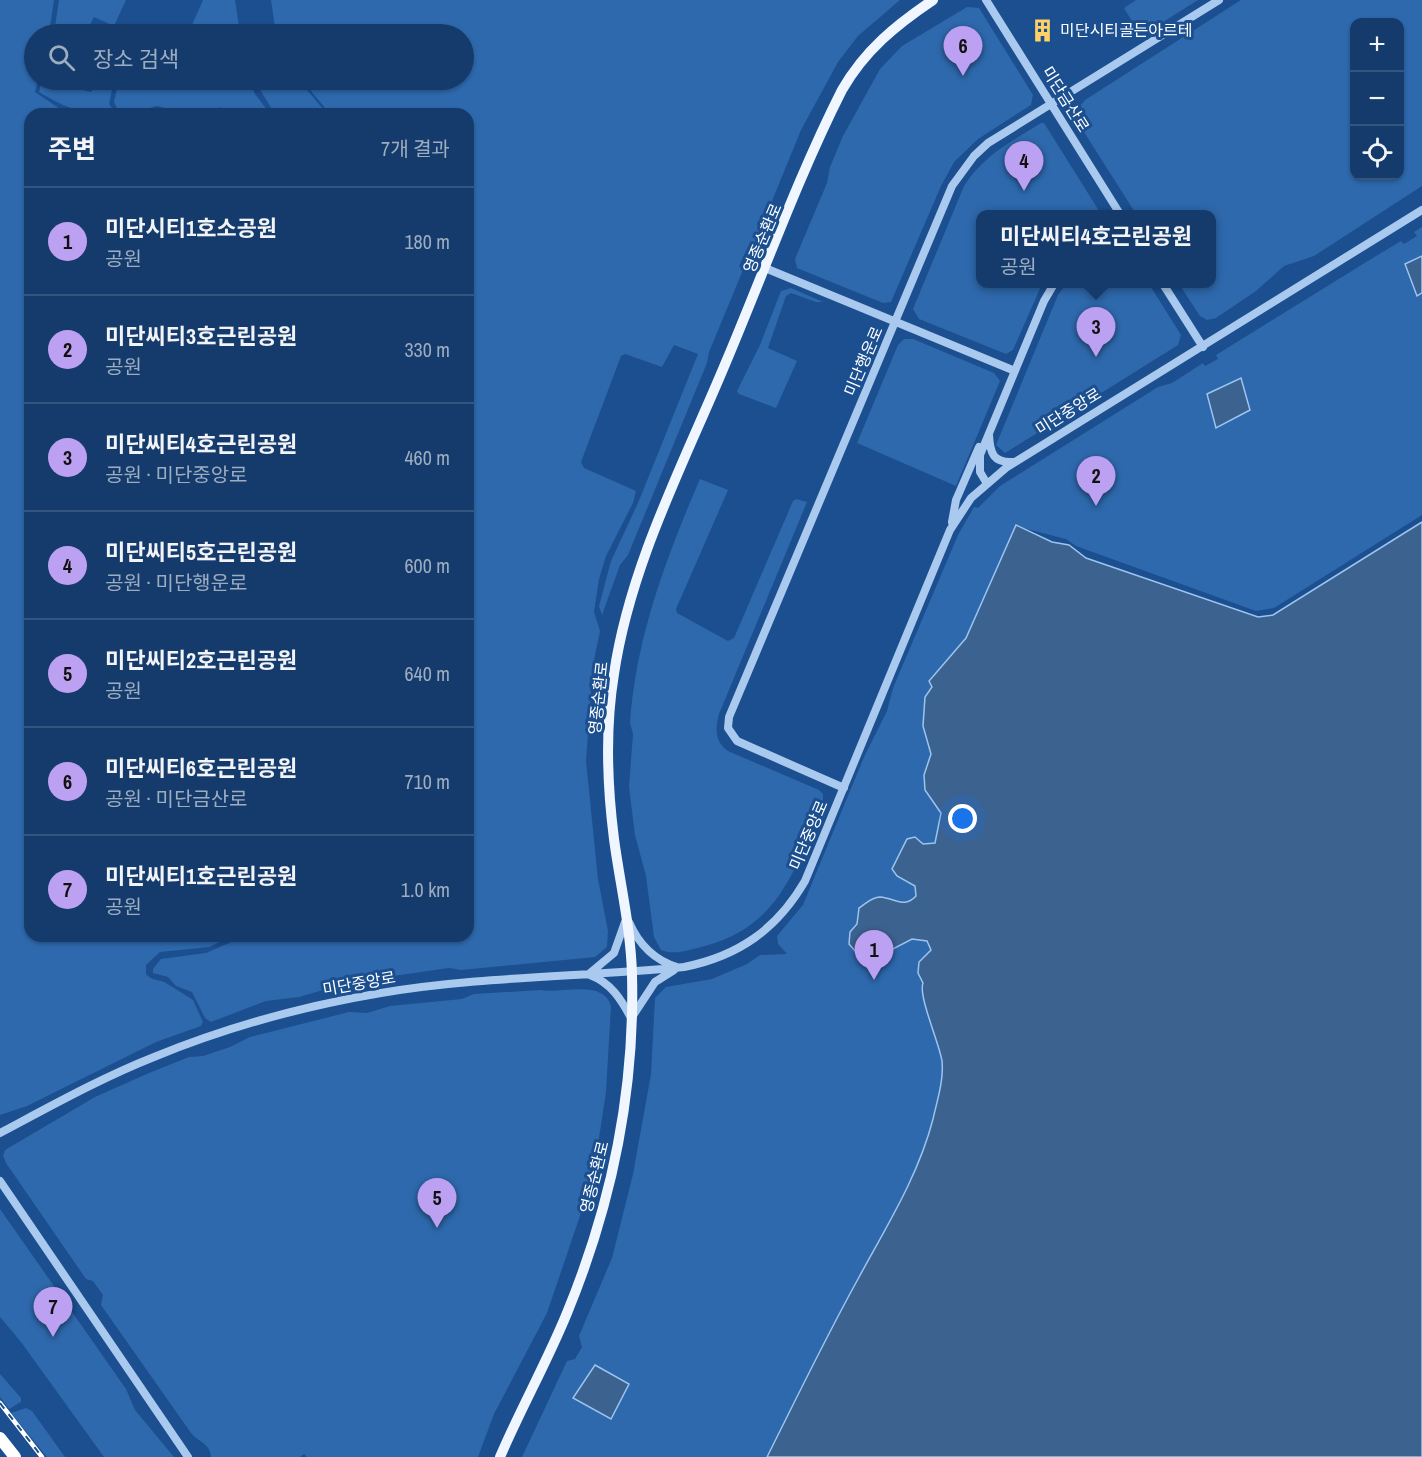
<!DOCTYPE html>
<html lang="ko">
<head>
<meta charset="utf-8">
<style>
	body { margin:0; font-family:"Archivo Narrow","Noto Sans KR",sans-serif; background:#1d4271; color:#f1f3f6 }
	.controls { position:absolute; right:18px; top:18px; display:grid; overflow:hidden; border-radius:12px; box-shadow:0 2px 4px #0004 }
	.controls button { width:54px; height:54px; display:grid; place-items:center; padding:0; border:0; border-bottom:2px solid #33557e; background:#143b6b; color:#f1f3f6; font:30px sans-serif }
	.you { position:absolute; left:963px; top:819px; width:21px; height:21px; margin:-15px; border:4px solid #fff; border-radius:50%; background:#1a73e8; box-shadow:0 0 0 9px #1a73e833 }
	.badge { display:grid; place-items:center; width:39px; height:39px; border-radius:50%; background:#bca0f2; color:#111; font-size:20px; font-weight:700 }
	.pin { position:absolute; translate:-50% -50px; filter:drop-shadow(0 2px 3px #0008) }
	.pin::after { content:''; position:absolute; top:32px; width:21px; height:18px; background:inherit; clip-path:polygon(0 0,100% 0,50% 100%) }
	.popup { position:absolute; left:976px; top:210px; width:240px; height:78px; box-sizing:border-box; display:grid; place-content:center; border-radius:12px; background:#143b6b; filter:drop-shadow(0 2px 4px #0005); font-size:20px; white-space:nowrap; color:#9dadc1 }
	.popup b { font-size:22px; color:#f1f3f6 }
	.popup::after { content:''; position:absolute; left:50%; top:100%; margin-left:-12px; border:12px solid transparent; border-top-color:#143b6b }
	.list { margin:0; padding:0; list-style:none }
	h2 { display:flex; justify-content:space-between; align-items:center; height:78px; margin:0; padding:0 24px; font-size:26px }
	h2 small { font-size:20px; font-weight:400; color:#9dadc1 }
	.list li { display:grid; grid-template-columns:39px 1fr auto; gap:18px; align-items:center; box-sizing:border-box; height:108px; padding:0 24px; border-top:2px solid #33557e }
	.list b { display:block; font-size:22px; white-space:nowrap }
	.list p { margin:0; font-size:20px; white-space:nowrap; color:#9dadc1 }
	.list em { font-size:20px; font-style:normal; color:#9dadc1 }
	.icon { flex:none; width:33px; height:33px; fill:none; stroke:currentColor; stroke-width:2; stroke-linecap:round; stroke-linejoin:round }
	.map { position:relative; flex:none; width:1422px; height:1457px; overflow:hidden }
	.search { position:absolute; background:#143b6b; box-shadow:0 2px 4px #0004; left:24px; top:24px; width:450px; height:66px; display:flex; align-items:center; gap:15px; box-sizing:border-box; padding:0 21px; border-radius:33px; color:#9dadc1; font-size:22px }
	.panel { position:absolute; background:#143b6b; box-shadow:0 2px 4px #0004; left:24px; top:108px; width:450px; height:834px; border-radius:18px }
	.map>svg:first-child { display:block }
	.green { fill:#2e69ad; fill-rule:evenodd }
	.water { fill:#3c6290; stroke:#9cc4f0; stroke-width:1.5 }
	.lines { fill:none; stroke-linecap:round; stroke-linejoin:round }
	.minor { stroke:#a9c9ee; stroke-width:8 }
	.major { stroke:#f0f6ff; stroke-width:10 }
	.highway { stroke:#fff; stroke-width:12 }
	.rail-casing { stroke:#fff; stroke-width:4.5 }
	.rail { stroke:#1b4f8f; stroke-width:2; stroke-dasharray:7; stroke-linecap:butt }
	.labels { text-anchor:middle; stroke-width:6; stroke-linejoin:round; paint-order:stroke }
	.poi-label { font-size:16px; fill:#fff; stroke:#1b4f8f; text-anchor:start }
	.street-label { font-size:16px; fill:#fff; stroke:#1b4f8f }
</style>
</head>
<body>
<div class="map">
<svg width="1422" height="1457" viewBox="0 0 1422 1457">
	<rect width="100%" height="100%" fill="#1b4f8f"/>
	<path class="green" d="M 0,0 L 54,0 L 49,34 L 34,34 L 34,80 L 38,80 L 35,92 L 60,109 L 78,114 L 30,114 L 30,936 L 233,936 L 209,947 L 160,952 L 146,965 L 146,974 C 152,981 156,979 164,982 C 166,983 191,998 193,1000 L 203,1022 L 201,1026 L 156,1042 L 27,1106 L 0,1115 Z
		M 59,0 L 126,0 L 114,26 L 94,17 L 85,34 L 54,34 Z
		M 203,0 L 235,0 L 240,34 L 188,34 Z
		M 271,0 L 900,0 L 858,36 L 838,62 L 801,130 L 754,245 L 749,245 L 739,266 L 743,270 L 709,352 L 707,363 L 628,555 L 620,565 L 602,615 L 599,606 L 611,561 L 638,503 L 698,354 L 674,345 L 662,367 L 625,354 L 621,356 L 581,462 L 584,468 L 636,491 L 633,503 L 606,556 L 599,579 L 594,612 L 600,631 L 593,665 L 586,761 L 598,879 L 608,931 L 607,947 L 595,957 L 461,970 L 449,968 L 351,982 L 299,997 L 266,1001 L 211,1022 L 205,1018 L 192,992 L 176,986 L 168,977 L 153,973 L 153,969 L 161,959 L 206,953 L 245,936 L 468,936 L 468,114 L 330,114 L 302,80 L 464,80 L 464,34 L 276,34 Z
		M 1136,0 L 1198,0 L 1141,36 L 1124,8 Z
		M 1241,0 L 1422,0 L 1422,186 L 1314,256 L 1284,266 L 1256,291 L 1216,318 L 1207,320 L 1200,316 L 1179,284 L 1212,284 L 1212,214 L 1136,214 L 1077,121 L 1076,111 L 1085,100 ZM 1400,22 L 1400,176 L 1354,176 L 1354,22 Z
		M 967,7 L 979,8 L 1033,95 L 1031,105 L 978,139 L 954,162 L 941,186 L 891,302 L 883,303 L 797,268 L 795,259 L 827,183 L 830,167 L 843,136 L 880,69 L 902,46 Z
		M 42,80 L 65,80 L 63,85 L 91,92 L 97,80 L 114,81 L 109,104 L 116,114 C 83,114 67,109 39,92 Z
		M 119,80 L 138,80 L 160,89 L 163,85 L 170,88 L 174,80 L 249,80 L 255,94 L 270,114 L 232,114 L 220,107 L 214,114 L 175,114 L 169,109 L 157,106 L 126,114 L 118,110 L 114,102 Z
		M 254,80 L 299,80 L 327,114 L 275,114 Z
		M 1041,123 L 1044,123 L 1101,214 L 980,214 L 980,284 L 1042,284 L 1013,350 L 1006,354 L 919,319 L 913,309 L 964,186 C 983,156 1012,141 1041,123 Z
		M 1422,227 L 1422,256 L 1405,264 L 1417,296 L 1422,293 L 1422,515 L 1274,608 L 1256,611 L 1076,546 L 1066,539 L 1023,528 L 1052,542 L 1069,545 L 1086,558 L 1258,617 L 1273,615 L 1422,522 L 1422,1457 L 522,1457 L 567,1361 L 575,1359 L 582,1347 L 579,1336 L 612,1258 L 633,1174 L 651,1074 L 655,998 L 666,987 L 712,979 L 747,964 L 760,955 L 787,954 L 778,944 L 777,936 L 803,905 L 864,757 L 887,711 L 893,688 L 958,535 L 974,507 L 978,508 L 1000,486 L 1158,387 L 1172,383 L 1203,363 L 1205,366 L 1218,359 L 1216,355 L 1376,256 L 1401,241 L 1404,244 L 1417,236 L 1414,232 Z
		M 1066,284 L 1149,284 L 1181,335 L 1178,345 L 1005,453 L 996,445 L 1058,295 Z
		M 791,288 L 823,302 L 816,302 L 791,293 L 786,296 L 768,348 L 797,361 L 776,408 L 739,394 L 737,391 L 760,345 L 781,291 Z
		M 904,339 L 913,339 L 994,373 L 1000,381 L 956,486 L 857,443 L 898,345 Z
		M 700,479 L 728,490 L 676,609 L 677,613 L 728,641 L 734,638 L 793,501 L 796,499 L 807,502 L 719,714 C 715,729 715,742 728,751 L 819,790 L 823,794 L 823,800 C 797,865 781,926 705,946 C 691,949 675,956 661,950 L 654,937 L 646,876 L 635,835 L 629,787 L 633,734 L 630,723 C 636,637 666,558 700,479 Z
		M 540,990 C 562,994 603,979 611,1006 L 606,1092 L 597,1151 L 585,1201 L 547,1313 L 494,1414 L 478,1457 L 307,1457 L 304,1454 L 300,1457 L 211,1457 C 210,1443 198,1442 191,1433 L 101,1305 L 103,1295 L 93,1281 L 86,1279 L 6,1163 L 3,1156 L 5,1150 L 95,1097 L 149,1073 L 189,1057 L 203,1056 L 230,1047 L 250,1037 L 349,1012 L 367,1013 L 390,1006 L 462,999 L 474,994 Z
		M 0,1209 L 126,1389 L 135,1410 L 174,1457 L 104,1457 L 21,1342 L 0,1317 Z
		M 0,1374 L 21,1398 L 21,1402 L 9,1409 L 0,1397 Z
		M 26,1408 L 32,1411 L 65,1457 L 47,1457 L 11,1413 Z"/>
	<path class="water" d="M 1422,256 L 1422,293 L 1417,296 L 1405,264 Z
		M 1241,378 L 1250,410 L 1216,428 L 1207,394 Z
		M 1422,522 L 1422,1457 L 767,1457 C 797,1397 826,1337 858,1279 C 886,1227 918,1177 933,1119 C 937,1101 944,1080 942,1061 C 939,1042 918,996 923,983 L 918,973 L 919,962 L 931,950 L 927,941 L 912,939 L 891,950 L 877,947 L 866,954 L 856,952 L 849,944 L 850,932 L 857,924 L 859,908 C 866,904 871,897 880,897 C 895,898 904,909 916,896 L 915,886 L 897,876 L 892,869 L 907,839 L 915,837 L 923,844 L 935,843 L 941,813 L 925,790 L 924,775 L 931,754 L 923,726 L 925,697 L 932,687 L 929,681 L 966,638 L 1016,525 L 1052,542 L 1069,545 L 1086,558 L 1258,617 L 1273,615 Z
		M 595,1365 L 629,1384 L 611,1419 L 573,1398 Z"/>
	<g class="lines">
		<path class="minor" d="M 986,0 L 1120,214
			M 765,268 L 1015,371
			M 1163,284 L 1203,347
			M 989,435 C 990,453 993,463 1013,462
			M 986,482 L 980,472 L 980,455 L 1044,301 L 1054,284
			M 952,522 L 956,500 L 979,447
			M 844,788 L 737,741 L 728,728 L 729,717 L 952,186 L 974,156 L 988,143 L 1219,0
			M 629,922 C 639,945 654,960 677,967
			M 590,973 L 614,953 L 625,922
			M 590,975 C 611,983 621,999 631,1018
			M 632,1017 L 655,982 L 674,970
			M 0,1133 C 51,1106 101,1078 154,1057 C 227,1027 304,1006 381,993 C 482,976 584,977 684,967 C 739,956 777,929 805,881 L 950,530 L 971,498 L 1007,467 L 1422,210
			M 0,1181 L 188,1457"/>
		<path class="major" d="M 500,1457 C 521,1408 547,1362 567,1313 C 611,1206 635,1091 632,975 C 631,929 620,884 614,839 C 607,784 605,728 614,674 C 630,565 684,463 726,362 C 764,272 798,177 842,90 C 865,50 896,25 933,0"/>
		<path class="highway" d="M 0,1438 L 15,1457"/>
		<defs>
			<path id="rail" d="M 0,1403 L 42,1457"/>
		</defs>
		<use href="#rail" class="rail-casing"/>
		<use href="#rail" class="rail"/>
	</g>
	<defs>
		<symbol id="building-bare" viewBox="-9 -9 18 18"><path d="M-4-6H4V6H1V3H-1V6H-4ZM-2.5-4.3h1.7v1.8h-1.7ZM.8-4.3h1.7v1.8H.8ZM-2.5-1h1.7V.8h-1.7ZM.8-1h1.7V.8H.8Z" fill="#ffd166" stroke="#1b4f8f" stroke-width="2.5" paint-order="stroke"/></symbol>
	</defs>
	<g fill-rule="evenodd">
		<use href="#building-bare" x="1026" y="14" width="33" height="33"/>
	</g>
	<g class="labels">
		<g class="poi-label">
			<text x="1060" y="36">미단시티골든아르테</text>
		</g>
		<g class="street-label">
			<text transform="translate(1066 99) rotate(58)" y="6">미단금산로</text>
			<text transform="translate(762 238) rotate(-67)" y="6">영종순환로</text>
			<text transform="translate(863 361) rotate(-67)" y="6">미단행운로</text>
			<text transform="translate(1068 411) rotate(-32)" y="6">미단중앙로</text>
			<text transform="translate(598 698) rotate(-84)" y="6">영종순환로</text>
			<text transform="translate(808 835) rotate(-67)" y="6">미단중앙로</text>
			<text transform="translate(359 983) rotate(-10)" y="6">미단중앙로</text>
			<text transform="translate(594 1177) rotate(-76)" y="6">영종순환로</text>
		</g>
	</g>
</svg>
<div class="controls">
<button>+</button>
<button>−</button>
<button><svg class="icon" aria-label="locate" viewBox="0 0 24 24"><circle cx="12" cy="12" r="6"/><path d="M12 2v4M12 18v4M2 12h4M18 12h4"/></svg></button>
</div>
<div class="you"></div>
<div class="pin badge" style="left:874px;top:980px">1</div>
<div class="pin badge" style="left:1096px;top:506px">2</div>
<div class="pin badge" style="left:1096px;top:357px">3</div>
<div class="popup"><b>미단씨티4호근린공원</b>공원</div>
<div class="pin badge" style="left:1024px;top:191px">4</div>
<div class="pin badge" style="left:437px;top:1228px">5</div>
<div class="pin badge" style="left:963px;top:76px">6</div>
<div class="pin badge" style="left:53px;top:1337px">7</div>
<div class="search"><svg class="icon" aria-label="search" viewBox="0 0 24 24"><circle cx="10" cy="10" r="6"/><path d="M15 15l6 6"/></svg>장소 검색</div>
<section class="panel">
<h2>주변<small>7개 결과</small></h2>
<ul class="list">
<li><span class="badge">1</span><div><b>미단시티1호소공원</b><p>공원</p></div><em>180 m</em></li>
<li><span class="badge">2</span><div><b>미단씨티3호근린공원</b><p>공원</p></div><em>330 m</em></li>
<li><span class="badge">3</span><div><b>미단씨티4호근린공원</b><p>공원 · 미단중앙로</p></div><em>460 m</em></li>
<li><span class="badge">4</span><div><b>미단씨티5호근린공원</b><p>공원 · 미단행운로</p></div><em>600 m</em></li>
<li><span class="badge">5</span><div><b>미단씨티2호근린공원</b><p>공원</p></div><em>640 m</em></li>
<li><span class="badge">6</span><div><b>미단씨티6호근린공원</b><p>공원 · 미단금산로</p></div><em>710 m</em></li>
<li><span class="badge">7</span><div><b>미단씨티1호근린공원</b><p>공원</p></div><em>1.0 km</em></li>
</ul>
</section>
</div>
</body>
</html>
